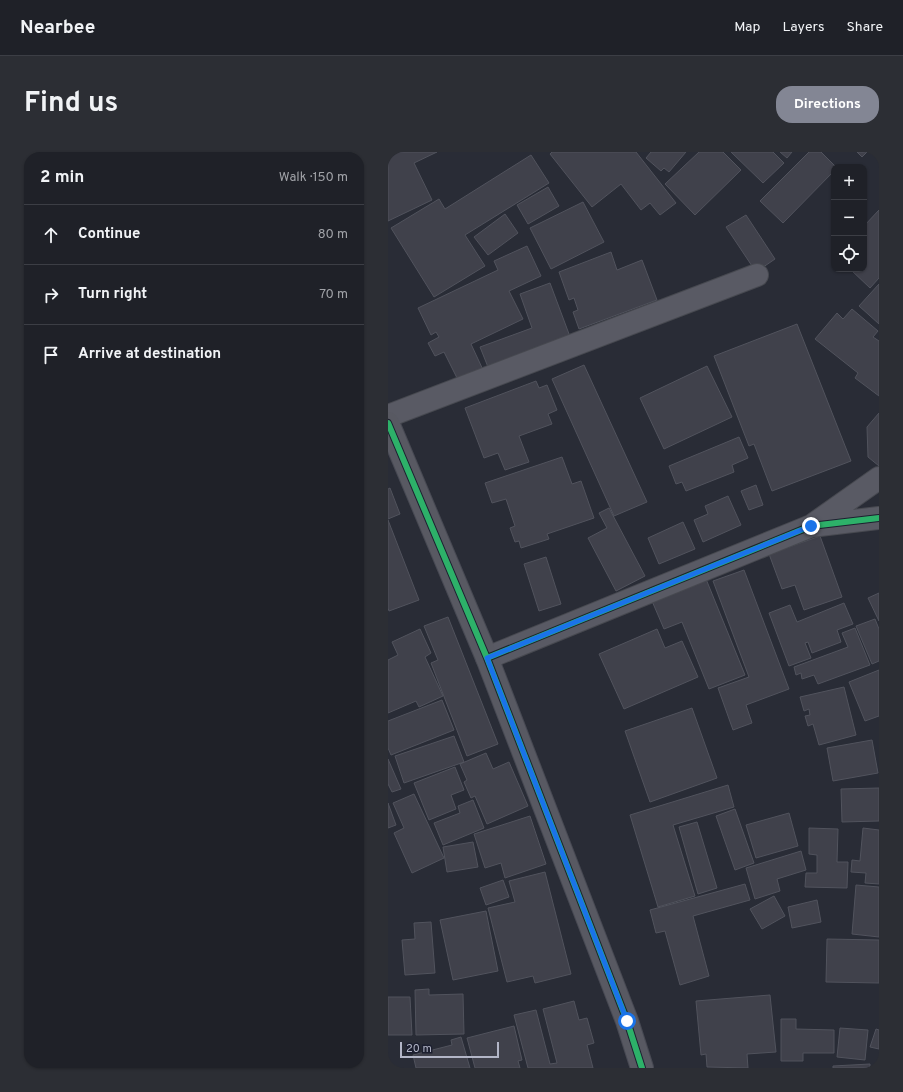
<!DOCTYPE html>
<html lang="en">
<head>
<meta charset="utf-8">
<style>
	body { margin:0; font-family:Overpass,sans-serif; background:#2c2e34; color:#f1f3f6 }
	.controls { position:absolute; right:12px; top:12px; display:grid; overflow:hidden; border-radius:8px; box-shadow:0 1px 3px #0004 }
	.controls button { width:36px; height:36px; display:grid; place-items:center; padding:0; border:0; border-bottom:1px solid #3c3e45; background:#1f2128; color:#f1f3f6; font:20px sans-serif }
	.scale { position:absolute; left:12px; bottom:10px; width:99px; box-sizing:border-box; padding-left:4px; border:2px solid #b3b6c7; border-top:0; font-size:11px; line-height:14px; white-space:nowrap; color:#b3b6c7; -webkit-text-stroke:3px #1d2030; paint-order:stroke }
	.stop { position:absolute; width:12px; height:12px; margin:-9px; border:3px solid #1a73e8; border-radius:50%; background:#fff }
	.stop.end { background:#1a73e8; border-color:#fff; box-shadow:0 1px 4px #0008 }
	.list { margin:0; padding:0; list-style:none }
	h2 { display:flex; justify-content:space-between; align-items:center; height:52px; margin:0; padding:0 16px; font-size:17px }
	h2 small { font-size:13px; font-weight:400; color:#a1a3a8 }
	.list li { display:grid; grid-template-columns:26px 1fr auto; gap:12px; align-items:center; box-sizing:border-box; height:60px; padding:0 16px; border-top:1px solid #3c3e45 }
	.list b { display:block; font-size:15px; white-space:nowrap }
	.list em { font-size:13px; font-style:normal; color:#a1a3a8 }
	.icon { flex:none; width:22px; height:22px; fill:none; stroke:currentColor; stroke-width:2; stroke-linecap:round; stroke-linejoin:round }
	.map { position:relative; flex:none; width:491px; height:916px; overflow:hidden; border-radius:16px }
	header { display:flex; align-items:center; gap:24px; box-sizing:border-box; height:56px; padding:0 20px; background:#1f2128; border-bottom:1px solid #3c3e45 }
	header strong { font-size:19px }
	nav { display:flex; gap:22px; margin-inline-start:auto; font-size:14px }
	.intro { display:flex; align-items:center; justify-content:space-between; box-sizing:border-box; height:96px; padding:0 24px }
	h1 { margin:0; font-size:28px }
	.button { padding:10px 18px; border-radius:16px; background:#838694; color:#fff; font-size:14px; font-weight:700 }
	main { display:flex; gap:24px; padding:0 24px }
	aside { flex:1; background:#1f2128; border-radius:16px; box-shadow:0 1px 3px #0004 }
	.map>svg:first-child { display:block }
	.building { fill:#40414b; stroke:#51535d }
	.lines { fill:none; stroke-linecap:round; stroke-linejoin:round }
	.street-casing { stroke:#474950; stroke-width:24 }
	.secondary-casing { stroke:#474953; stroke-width:24 }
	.street { stroke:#595a64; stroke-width:22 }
	.secondary { stroke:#585962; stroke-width:22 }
	.cycleway-casing { stroke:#1d2030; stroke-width:8 }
	.cycleway { stroke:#2db169; stroke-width:6 }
	.route { stroke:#1a73e8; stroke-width:5 }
</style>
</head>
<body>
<header>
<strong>Nearbee</strong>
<nav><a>Map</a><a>Layers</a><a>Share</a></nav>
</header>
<div class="intro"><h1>Find us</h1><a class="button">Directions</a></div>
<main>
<aside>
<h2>2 min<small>Walk · 150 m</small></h2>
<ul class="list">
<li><svg class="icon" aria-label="ahead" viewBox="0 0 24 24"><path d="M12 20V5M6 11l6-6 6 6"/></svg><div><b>Continue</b></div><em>80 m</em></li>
<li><svg class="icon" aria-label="right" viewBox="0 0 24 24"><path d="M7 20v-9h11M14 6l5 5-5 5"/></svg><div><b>Turn right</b></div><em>70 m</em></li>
<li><svg class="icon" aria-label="arrive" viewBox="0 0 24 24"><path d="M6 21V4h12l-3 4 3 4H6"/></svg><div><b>Arrive at destination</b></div></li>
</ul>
</aside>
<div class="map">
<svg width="491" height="916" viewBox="0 0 491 916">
	<rect width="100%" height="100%" fill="#292c36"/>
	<path class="building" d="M 0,0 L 49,0 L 26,11 L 44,48 L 0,69 Z
		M 164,0 L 248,0 L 288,51 L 272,63 L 262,51 L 253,58 L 233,32 L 204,55 L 162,2 Z
		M 263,0 L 298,0 L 281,20 L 276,16 L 273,19 L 258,6 Z
		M 311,0 L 335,0 L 353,18 L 307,63 L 277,32 Z
		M 343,0 L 385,0 L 396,11 L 375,31 Z
		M 392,0 L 404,0 L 399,6 Z
		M 421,0 L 433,0 L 448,15 L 446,15 L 446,19 L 395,71 L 372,49 Z
		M 469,0 L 479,0 L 474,5 Z
		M 143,3 L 161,31 L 77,83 L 97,114 L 46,145 L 3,76 L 51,47 L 57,57 Z
		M 160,35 L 171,54 L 140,72 L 129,53 Z
		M 195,50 L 216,90 L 163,117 L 142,76 Z
		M 491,58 L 491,126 L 482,136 L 462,117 L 476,117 L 476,74 Z
		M 117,62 L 130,81 L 100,103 L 86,85 Z
		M 358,63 L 387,107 L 368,120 L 338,75 Z
		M 139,94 L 153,124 L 121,139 L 135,167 L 83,192 L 96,220 L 72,232 L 56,200 L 47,204 L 40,191 L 51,185 L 48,180 L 43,183 L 30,156 L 110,118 L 106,109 Z
		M 223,100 L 229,118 L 254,108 L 269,148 L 191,177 L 185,160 L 190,158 L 186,146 L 181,148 L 171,120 Z
		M 162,131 L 184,190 L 102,220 L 92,195 L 144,176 L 132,142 Z
		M 491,132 L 491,172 L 471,154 Z
		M 464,157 L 490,179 L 485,185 L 491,189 L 491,244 L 467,226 L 470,221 L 427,187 L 449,161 L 455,167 Z
		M 409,172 L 463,309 L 384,339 L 366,292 L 361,294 L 326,204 Z
		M 196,213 L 259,350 L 226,364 L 164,227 Z
		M 319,214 L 344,265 L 276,297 L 252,246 Z
		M 148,229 L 151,236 L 159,233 L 169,258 L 160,262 L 164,272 L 131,284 L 141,310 L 117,318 L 110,301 L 96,306 L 77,256 Z
		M 491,261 L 491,314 L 480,305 L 479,275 Z
		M 351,285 L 360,306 L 344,313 L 346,320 L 298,339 L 294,330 L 288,332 L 281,314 Z
		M 174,305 L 184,332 L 193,329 L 206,366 L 159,382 L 161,387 L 133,396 L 131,389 L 127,390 L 122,376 L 127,374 L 118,347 L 104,351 L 97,331 Z
		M 368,333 L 375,353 L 361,358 L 353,339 Z
		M 2,336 L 12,362 L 0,367 L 0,337 Z
		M 340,344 L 353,373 L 315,390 L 306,368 L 320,362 L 317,354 Z
		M 221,356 L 257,424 L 228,439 L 200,386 L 219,376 L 211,361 Z
		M 0,368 L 31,448 L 1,459 L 0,456 Z
		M 295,370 L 307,397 L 271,412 L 260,386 Z
		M 432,384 L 454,445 L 416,458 L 407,433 L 394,437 L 381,402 Z
		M 158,405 L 173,452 L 151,459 L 136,412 Z
		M 356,418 L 401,537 L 358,553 L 364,571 L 345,578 L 330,536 L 361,525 L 325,429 Z
		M 318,427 L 357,523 L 321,537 L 294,470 L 276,477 L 264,449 Z
		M 491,441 L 491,469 L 480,446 Z
		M 456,451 L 465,472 L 449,478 L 453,490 L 424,501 L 420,490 L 417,491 L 423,506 L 401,514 L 381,461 L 402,453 L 409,470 Z
		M 60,465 L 110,592 L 79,604 L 43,511 L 50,508 L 36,474 Z
		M 487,467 L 491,477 L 491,509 L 484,512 L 468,474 Z
		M 467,476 L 482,513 L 430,532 L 426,523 L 414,527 L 413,521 L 408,523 L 406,515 L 460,495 L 454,481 Z
		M 32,477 L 43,501 L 37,505 L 55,544 L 31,555 L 28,549 L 0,561 L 0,508 L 10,503 L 4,490 Z
		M 269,477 L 277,496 L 294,489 L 310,525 L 236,557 L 211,502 Z
		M 491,518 L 491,564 L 477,569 L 461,530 Z
		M 456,535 L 468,583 L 431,593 L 425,572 L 420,574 L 417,564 L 422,563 L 421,557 L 416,559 L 412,545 Z
		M 54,548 L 66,578 L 3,603 L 0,596 L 0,569 Z
		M 304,556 L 329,626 L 262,650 L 237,579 Z
		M 66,584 L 76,610 L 16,631 L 7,604 Z
		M 484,588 L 490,621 L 445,629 L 439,596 Z
		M 98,601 L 105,617 L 121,610 L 140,654 L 99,672 L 87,644 L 83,646 L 76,630 L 79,628 L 72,612 Z
		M 0,607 L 13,637 L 4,640 L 0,632 Z
		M 67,615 L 76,638 L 63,643 L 68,657 L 41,668 L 26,631 Z
		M 340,633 L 346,655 L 285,673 L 307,744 L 270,755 L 242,663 Z
		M 491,636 L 491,669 L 454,670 L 453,637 Z
		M 26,642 L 56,706 L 24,721 L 6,681 L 16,676 L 5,651 Z
		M 85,648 L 96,676 L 55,693 L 46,671 L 72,661 L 70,654 Z
		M 0,651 L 8,673 L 0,676 Z
		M 347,657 L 366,711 L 347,718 L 328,664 Z
		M 401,661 L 410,694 L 368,706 L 358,673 Z
		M 142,664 L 158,712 L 117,726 L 113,711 L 97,716 L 86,682 Z
		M 309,670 L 329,736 L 310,742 L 291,675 Z
		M 421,676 L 450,677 L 449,710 L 460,710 L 459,736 L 417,735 L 418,721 L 429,721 L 429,703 L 421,702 Z
		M 475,676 L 491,678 L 491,732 L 477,731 L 478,721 L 463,720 L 464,708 L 472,709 Z
		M 85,690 L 90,715 L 59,720 L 55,695 Z
		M 413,699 L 418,718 L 389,727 L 392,739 L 367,747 L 358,716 Z
		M 157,720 L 183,822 L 147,831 L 145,824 L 119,830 L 100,756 L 127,750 L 121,729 Z
		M 115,728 L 121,745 L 98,753 L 92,736 Z
		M 357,732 L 362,748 L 305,764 L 321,824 L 292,833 L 277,779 L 268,781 L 262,758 Z
		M 468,733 L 491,735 L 491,785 L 464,782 Z
		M 386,744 L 397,764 L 374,777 L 362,757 Z
		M 429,748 L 433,770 L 404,776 L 400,755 Z
		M 98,759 L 110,819 L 65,828 L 52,768 Z
		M 43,770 L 47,821 L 17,823 L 14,788 L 27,787 L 26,771 Z
		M 439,787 L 491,788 L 491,831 L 438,830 Z
		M 41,837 L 41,843 L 75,842 L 76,882 L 28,883 L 27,838 Z
		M 382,843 L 388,900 L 359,902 L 360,916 L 319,915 L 318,902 L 313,903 L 308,849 Z
		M 0,845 L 22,845 L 24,883 L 0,883 Z
		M 186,849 L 191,868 L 199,866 L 206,891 L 199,893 L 205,916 L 140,916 L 126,863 L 148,858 L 162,912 L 169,911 L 155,857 Z
		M 393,867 L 408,867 L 408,877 L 446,878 L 446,901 L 415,901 L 415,909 L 393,909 Z
		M 126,874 L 134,908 L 130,909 L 132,916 L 87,916 L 79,886 Z
		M 452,876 L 480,878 L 477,908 L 449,905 Z
		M 488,877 L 491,878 L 491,897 L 482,895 Z
		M 73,885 L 82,916 L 28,916 L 25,903 L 64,893 L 63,888 Z
		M 482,912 L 482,916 L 445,916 L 445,914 Z"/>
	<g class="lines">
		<defs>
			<path id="street" d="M 0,264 L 369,123
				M 426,372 L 491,326
				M 99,506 L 423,374 L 491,366"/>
			<path id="secondary" d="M 0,271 L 99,506 L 239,869 L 254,916"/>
		</defs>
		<use href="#street" class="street-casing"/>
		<use href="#secondary" class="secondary-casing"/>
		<use href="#street" class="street"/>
		<use href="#secondary" class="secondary"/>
		<defs>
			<path id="cycleway" d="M 0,271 L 99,506 L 239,869 L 254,916
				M 99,506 L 423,374 L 491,366"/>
		</defs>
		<use href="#cycleway" class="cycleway-casing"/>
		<use href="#cycleway" class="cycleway"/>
	</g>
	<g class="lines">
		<path class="route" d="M 239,869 L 99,506 L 423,374"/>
	</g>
</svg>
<div class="controls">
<button>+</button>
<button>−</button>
<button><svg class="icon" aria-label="locate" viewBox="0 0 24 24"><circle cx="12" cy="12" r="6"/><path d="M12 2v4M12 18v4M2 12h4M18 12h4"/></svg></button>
</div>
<div class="scale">20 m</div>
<div class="stop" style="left:239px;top:869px"></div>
<div class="stop end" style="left:423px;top:374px"></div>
</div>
</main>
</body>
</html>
